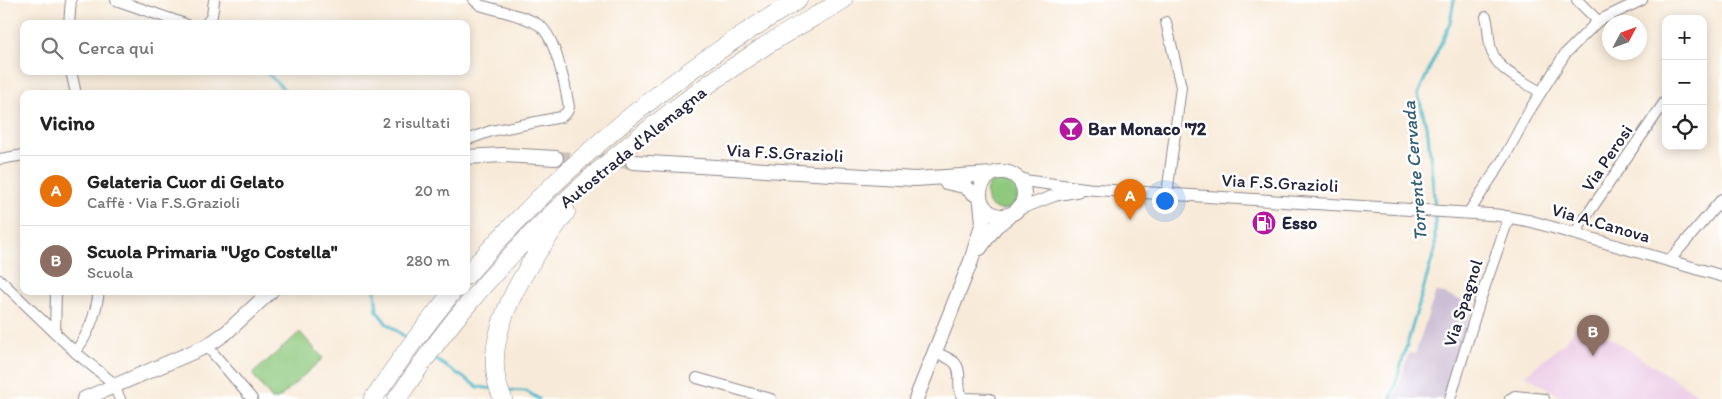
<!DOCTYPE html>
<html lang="it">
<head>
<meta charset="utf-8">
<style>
	body { margin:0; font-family:Itim,sans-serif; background:#f2f2f2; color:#222 }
	.controls { position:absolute; right:15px; top:15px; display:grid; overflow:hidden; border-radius:10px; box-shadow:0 2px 12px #0003 }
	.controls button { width:45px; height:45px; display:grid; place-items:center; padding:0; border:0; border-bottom:1px solid #e0e0e0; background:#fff; color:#222; font:25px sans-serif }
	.compass { position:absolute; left:1602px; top:15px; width:45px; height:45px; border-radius:50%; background:#fff; box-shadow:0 2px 12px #0003; rotate:49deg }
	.you { position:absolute; left:1164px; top:200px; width:18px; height:18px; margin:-12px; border:4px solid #fff; border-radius:50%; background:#1a73e8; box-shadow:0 0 0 8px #1a73e833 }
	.badge { display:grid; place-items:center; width:32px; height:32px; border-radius:50%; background:#b5179e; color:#fff; font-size:16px; font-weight:700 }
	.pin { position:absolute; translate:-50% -41px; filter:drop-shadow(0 1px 2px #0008) }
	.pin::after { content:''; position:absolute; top:26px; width:18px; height:15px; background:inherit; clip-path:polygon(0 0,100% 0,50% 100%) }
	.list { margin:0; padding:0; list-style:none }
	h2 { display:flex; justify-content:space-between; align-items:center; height:65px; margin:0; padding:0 20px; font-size:21px }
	h2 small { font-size:16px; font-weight:400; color:#767676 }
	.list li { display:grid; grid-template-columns:32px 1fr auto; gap:15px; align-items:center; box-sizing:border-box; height:70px; padding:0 20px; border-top:1px solid #e0e0e0 }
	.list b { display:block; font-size:19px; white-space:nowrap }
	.list p { margin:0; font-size:16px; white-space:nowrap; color:#767676 }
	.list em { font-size:16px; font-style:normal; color:#767676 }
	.icon { flex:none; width:28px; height:28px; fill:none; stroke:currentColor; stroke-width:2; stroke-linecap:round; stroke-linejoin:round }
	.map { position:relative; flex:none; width:1722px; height:399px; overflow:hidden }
	.search { position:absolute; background:#fff; box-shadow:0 2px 12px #0003; left:20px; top:20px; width:450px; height:55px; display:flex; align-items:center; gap:12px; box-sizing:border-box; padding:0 18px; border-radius:10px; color:#767676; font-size:19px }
	.panel { position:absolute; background:#fff; box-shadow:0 2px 12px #0003; left:20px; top:90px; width:450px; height:205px; border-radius:10px }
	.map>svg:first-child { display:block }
	.built { fill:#eed0e8 }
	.industrial { fill:#ccbed4 }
	.green { fill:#8ec97e; stroke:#58765c }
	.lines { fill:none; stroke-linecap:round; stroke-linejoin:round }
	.stream { stroke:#4ebaca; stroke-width:3 }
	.secondary-tunnel { stroke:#cdc2b9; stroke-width:14; stroke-dasharray:14 7; stroke-linecap:butt }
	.minor-casing { stroke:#8d868a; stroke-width:12 }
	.tertiary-casing { stroke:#8d868a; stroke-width:13 }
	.secondary-casing { stroke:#8d868a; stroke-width:16 }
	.motorway-casing { stroke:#8d868a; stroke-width:19 }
	.minor { stroke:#fff; stroke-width:10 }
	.tertiary { stroke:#fff; stroke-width:11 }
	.secondary { stroke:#fff; stroke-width:14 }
	.motorway { stroke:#fff; stroke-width:18 }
	.labels { text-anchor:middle; stroke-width:5; stroke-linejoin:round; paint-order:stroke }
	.poi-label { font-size:18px; font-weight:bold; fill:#22223b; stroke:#fff; text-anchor:start }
	.street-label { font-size:18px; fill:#22223b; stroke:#fff }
	.water-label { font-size:19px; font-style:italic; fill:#345f74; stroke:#fff }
</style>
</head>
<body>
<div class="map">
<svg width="1722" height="399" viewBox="0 0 1722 399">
	<rect width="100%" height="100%" fill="#fff"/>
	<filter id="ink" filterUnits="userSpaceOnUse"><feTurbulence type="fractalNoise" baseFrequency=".02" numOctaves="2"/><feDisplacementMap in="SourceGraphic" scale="10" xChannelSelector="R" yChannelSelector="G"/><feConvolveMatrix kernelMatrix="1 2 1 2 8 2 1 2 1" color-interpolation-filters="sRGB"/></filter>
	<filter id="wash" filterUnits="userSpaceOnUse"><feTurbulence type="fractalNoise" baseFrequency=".0096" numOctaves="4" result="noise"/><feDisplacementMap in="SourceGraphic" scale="20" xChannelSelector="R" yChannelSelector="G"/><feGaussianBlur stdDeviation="1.12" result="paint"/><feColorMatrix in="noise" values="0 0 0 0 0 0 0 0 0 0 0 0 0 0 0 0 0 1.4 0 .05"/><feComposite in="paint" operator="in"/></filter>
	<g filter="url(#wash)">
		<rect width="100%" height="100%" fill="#f8ead8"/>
		<path class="built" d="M 1582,320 L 1646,361 L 1705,399 L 1565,399 L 1525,375 L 1566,341 Z"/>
		<path class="industrial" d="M 1436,291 L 1474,305 L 1444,399 L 1394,399 L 1409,353 L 1415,354 Z"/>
		<path class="green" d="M986 194a16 16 0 1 1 32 0a16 16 0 1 1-32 0Z
			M 300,332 L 323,358 L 278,399 L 272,399 L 252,374 Z"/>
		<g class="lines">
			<path class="stream" d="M 265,71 L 289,94
				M 1435,208 L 1428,133 L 1418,94 L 1450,23 L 1454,0
				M 375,291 L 377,311 L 386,323 L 408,339
				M 433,358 L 478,387 L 495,389
				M 506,390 L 526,391 L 539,399
				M 1391,399 L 1435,249 L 1435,215"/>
		</g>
	</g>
	<g filter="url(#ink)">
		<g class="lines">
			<path class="secondary-tunnel" d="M 556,158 L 633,162"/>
			<defs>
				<path id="minor" d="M 116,0 L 185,24
					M 1577,0 L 1598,21
					M 1486,17 C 1490,30 1487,40 1492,52 C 1499,72 1524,81 1540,92
					M 1166,22 L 1181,87 L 1167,194
					M 69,24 L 71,0
					M 206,24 L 212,16 L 214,0
					M 71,71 L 76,94
					M 466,140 L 491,131 L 561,117 L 567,112 L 569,107 C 566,88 555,35 539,25 C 523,15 499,11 480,5 L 474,0
					M 0,159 L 24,155
					M 1469,212 L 1504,158 L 1531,108 L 1565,54 L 1598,21 L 1642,0
					M 1574,234 L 1666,100
					M 1669,261 L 1722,199
					M 0,280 L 75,352 L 112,382 L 120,399
					M 55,333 L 56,291
					M 207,346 L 252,399
					M 75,352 C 89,334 96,314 99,291
					M 935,352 C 941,355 949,358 954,362 C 964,371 955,388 963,398 L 990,399
					M 697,378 L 771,399
					M 1450,399 L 1480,300 L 1509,217
					M 1510,399 L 1515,396 L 1544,399"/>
				<path id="tertiary" d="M 1011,174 L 1027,181 L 1089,189 L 1497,215 L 1530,221 L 1722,276
					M 1019,209 L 1056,195 L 1078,191"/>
				<path id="secondary" d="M 466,157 L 503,155 L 556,158
					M 633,162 L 915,179 L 992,174
					M980 194a22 22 0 1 1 44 0a22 22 0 1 1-44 0Z
					M 946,182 L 964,186 L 980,198
					M 980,248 L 995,227 L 1009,216
					M 84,399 L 207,346 L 227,332 L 271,291
					M 916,399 L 971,261 L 983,222 L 981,203"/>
				<path id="motorway" d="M 466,276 C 561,167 674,73 798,0
					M 373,399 L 410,346 L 453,291
					M 397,399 C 418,369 438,339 462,311 C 545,210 649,121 759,50 C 786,32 815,17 843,0
					M 503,399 C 473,338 532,259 566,212"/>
			</defs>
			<use href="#minor" class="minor-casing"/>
			<use href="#tertiary" class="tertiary-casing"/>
			<use href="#secondary" class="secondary-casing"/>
			<use href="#motorway" class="motorway-casing"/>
			<use href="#minor" class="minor"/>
			<use href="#tertiary" class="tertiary"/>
			<use href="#secondary" class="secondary"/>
			<use href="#motorway" class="motorway"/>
		</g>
	</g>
	<defs>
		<symbol id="bar-disc" viewBox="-11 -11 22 22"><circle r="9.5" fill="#b5179e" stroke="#fff"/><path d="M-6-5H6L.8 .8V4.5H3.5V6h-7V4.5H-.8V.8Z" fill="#fff"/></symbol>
		<symbol id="fuel-disc" viewBox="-11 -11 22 22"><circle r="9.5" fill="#b5179e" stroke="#fff"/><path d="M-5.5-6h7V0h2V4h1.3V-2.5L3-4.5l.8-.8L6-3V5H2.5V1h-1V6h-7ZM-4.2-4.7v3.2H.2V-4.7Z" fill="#fff"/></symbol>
	</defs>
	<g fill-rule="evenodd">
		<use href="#bar-disc" x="1057" y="115" width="28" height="28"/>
		<use href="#fuel-disc" x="1250" y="209" width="28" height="28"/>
	</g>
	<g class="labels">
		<g class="poi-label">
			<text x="1088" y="135">Bar Monaco '72</text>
			<text x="1282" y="229">Esso</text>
		</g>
		<g class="street-label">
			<text transform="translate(633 147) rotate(-39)" y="6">Autostrada d'Alemagna</text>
			<text transform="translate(785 153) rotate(3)" y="6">Via F.S.Grazioli</text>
			<text transform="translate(1607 158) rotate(-56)" y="6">Via Perosi</text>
			<text transform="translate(1280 183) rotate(3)" y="6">Via F.S.Grazioli</text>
			<text transform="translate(1601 223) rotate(16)" y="6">Via A.Canova</text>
			<text transform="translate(1463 303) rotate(-72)" y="6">Via Spagnol</text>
		</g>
		<g class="water-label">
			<text transform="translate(1414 171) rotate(-95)" y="7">Torrente Cervada</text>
		</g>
	</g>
</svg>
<div class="controls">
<button>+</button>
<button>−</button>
<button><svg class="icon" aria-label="locate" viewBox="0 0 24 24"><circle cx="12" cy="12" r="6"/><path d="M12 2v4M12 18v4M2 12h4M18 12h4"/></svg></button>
</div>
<svg class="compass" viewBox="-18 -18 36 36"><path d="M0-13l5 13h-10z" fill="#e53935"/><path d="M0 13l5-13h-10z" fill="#767676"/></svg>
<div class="you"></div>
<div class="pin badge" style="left:1130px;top:220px;background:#e8710a">A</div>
<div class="pin badge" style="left:1593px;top:356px;background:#8d6e63">B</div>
<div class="search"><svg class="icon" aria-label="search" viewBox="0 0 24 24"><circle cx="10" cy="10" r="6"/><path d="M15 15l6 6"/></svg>Cerca qui</div>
<section class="panel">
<h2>Vicino<small>2 risultati</small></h2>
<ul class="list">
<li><span class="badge" style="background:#e8710a">A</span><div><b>Gelateria Cuor di Gelato</b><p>Caffè · Via F.S.Grazioli</p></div><em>20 m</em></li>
<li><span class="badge" style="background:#8d6e63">B</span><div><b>Scuola Primaria &quot;Ugo Costella&quot;</b><p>Scuola</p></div><em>280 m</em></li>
</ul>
</section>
</div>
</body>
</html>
